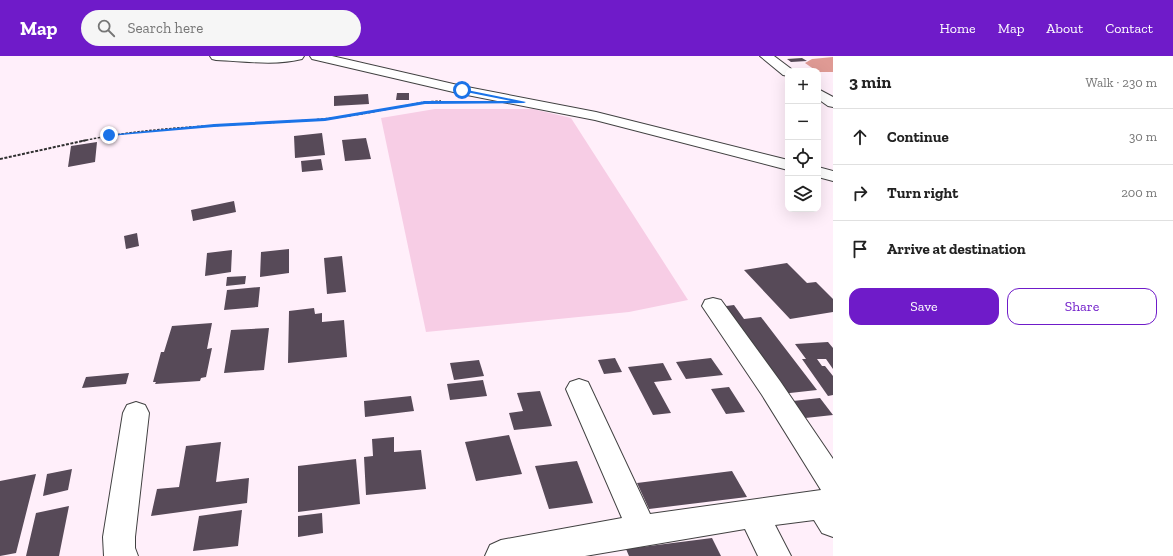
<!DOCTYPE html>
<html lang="en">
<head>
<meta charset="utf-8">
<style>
	body { margin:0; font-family:"Zilla Slab",serif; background:#f6f6f6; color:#222 }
	.controls { position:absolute; right:12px; top:12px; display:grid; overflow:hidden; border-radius:8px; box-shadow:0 4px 16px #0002 }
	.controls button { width:36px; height:36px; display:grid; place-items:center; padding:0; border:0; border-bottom:1px solid #e0e0e0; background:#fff; color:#222; font:20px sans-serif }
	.stop { position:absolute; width:12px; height:12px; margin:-9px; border:3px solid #1a73e8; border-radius:50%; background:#fff }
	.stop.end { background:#1a73e8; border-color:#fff; box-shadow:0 1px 4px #0008 }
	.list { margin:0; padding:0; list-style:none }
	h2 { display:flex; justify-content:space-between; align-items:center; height:52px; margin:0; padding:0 16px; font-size:17px }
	h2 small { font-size:13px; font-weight:400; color:#767676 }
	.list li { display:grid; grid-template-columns:26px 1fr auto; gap:12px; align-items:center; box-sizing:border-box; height:56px; padding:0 16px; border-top:1px solid #e0e0e0 }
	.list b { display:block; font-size:15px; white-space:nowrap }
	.list em { font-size:13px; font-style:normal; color:#767676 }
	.actions { display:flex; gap:8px; padding:12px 16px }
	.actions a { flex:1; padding:9px 0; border:1px solid #6f1bc9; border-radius:12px; text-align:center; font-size:14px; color:#6f1bc9 }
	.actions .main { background:#6f1bc9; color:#fff }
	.icon { flex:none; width:22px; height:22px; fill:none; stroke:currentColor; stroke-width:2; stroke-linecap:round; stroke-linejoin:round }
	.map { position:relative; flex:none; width:833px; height:500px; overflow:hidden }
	header { display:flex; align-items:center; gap:24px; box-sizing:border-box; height:56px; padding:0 20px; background:#6f1bc9; color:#fff }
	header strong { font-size:19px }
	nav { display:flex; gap:22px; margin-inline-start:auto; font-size:14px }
	.search { width:280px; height:36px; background:#f6f6f6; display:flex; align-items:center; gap:10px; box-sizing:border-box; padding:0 14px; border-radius:22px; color:#767676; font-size:15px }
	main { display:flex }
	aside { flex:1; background:#fff }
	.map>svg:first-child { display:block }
	.farmland { fill:#f7cde5 }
	.forest { fill:#df9a94 }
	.building { fill:#574a58 }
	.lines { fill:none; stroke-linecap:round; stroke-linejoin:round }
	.minor-casing { stroke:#414141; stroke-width:2 }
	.path-far1 { stroke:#303030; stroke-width:1.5; stroke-dasharray:2.5 1.5; stroke-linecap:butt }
	.path { stroke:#303030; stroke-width:2; stroke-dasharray:3 1.5; stroke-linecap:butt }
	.minor { fill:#fff; fill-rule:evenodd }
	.route { fill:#1a73e8 }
</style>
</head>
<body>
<header>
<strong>Map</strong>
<div class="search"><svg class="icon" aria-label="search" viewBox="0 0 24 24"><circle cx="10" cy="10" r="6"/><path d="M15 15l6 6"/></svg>Search here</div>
<nav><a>Home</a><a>Map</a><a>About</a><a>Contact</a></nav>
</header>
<main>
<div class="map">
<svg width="833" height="500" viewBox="0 0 833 500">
	<rect width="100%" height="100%" fill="#ffeffa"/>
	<path class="farmland" d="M 435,53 L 533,53 L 571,62 L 688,244 L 629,256 L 426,276 L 381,62 Z"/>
	<path class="forest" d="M 833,1 L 833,16 L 818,16 L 805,7 L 812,3 Z"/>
	<path class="building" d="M 802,2 L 807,5 L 791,6 L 787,3 Z
		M 397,37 L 409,37 L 409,44 L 396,44 Z
		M 368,38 L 369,48 L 334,50 L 334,40 Z
		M 322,77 L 325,99 L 295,102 L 294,80 Z
		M 366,82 L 371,103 L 345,105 L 342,84 Z
		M 97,86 L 95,106 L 68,111 L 71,90 Z
		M 321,103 L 323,114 L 302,116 L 301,105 Z
		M 234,145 L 236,156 L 193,165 L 191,154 Z
		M 137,177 L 139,190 L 126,193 L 124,180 Z
		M 289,193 L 289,217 L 260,221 L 261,196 Z
		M 232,194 L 231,216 L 205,220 L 207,197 Z
		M 342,200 L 346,236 L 327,238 L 324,202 Z
		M 787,207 L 807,227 L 816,226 L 833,243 L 833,256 L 790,263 L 744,214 Z
		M 246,220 L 245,228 L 226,230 L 227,221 Z
		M 260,231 L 258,251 L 224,254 L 227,234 Z
		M 734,249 L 744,263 L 761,261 L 817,334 L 781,338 L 719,251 Z
		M 314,252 L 315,258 L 322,257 L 322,266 L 344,264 L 347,301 L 288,307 L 289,255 Z
		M 212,267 L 207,293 L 212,292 L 206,321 L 201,322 L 200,325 L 155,328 L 156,326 L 153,326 L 161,296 L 164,296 L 172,270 Z
		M 269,272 L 264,314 L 224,317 L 231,274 Z
		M 828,286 L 833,292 L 833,313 L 826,303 L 817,303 L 822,310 L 825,310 L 833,320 L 833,339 L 828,340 L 802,303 L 806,303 L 795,288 Z
		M 615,302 L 622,316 L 604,318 L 598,304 Z
		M 711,302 L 723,319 L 686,323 L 676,306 Z
		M 479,304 L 484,320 L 454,324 L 450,307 Z
		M 663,307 L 672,324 L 654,326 L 671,357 L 653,359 L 628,311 Z
		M 129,317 L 126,328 L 82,332 L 86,321 Z
		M 483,324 L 487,340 L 450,344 L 447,328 Z
		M 729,331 L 745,356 L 726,358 L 711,333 Z
		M 540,335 L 552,370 L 514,374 L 509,357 L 523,355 L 517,337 Z
		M 411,340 L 414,355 L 365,361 L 364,345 Z
		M 820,342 L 833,359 L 796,363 L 784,346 Z
		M 509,379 L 522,418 L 476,425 L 465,386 Z
		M 394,381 L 394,396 L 421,394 L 426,433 L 366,439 L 364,401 L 373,400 L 372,383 Z
		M 221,386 L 216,426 L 249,422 L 247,447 L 151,460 L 157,433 L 179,431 L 186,390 Z
		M 356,403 L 360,448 L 298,456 L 298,410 Z
		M 577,405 L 593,447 L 549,453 L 535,410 Z
		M 72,413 L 68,434 L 43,440 L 47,418 Z
		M 732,415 L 747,441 L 649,453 L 637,427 Z
		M 36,418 L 16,497 L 0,500 L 0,425 Z
		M 69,450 L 59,500 L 26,500 L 36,457 Z
		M 242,454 L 238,490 L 193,495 L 199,460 Z
		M 322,457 L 323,477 L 298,481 L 298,460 Z
		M 712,482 L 721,500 L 629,500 L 626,493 Z"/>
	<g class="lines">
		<defs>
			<path id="minor" d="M 210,0 L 304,0 L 302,3 C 274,10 244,5 216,4 L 212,3 Z
				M 310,0 L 332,0 L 462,30 L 596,56 L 788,104 L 788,114 L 595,64 L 462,38 L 312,3 Z
				M 760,0 L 774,0 L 794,15 L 788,15 L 788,20 L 783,19 Z
				M 818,33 L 833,41 L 833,51 L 828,50 L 818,43 Z
				M 818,111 L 833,115 L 833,125 L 818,121 Z
				M 713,242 L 721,244 L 780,325 L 833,403 L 833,481 L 822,477 L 814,464 L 775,469 L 791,500 L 758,500 L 745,473 L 585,500 L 485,500 L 490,489 L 501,484 L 622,462 L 566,333 L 570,326 L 579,323 L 588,326 L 650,458 L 821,434 L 762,339 L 702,250 L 705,244 Z
				M 136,346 L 145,349 L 149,357 L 135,481 L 135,492 L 138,500 L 104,500 L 103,481 L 123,357 L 127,349 Z"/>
		</defs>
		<use href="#minor" class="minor-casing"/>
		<path class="path-far1" d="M 82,85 C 161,68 243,70 323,63 C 357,60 392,52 425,46 L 441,45"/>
		<path class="path" d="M 0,103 L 87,84"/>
		<use href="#minor" class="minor"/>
	</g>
	<path class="route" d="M 462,33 L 526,46 L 524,47 L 425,48 L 325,65 L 214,71 L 109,80 L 107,79 L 214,68 L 325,62 L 425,45 L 511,45 L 461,35 Z"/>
</svg>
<div class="controls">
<button>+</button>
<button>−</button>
<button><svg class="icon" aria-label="locate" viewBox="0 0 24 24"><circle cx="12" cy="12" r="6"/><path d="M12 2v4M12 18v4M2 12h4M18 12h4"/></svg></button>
<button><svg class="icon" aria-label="layers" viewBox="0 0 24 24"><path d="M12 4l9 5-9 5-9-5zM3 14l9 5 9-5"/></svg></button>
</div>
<div class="stop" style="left:462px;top:34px"></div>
<div class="stop end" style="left:109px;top:79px"></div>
</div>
<aside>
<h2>3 min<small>Walk · 230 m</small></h2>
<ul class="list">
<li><svg class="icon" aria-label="ahead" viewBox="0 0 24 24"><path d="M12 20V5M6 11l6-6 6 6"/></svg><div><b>Continue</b></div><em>30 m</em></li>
<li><svg class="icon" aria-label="right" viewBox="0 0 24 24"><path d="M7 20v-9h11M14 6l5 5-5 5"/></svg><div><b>Turn right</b></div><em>200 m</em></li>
<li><svg class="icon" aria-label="arrive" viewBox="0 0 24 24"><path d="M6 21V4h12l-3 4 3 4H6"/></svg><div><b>Arrive at destination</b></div></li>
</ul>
<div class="actions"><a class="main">Save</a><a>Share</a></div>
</aside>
</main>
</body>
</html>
